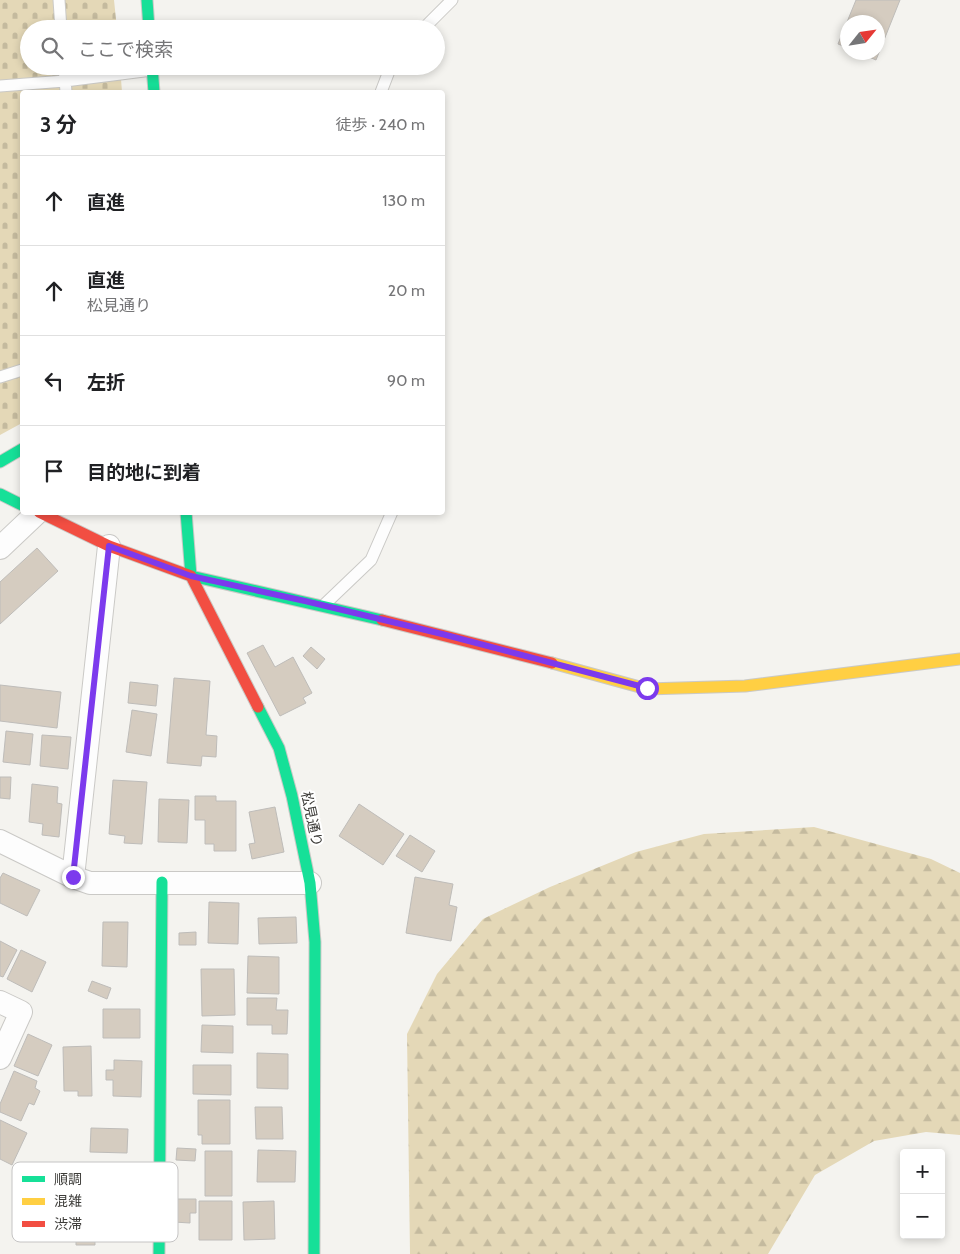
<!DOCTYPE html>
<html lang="ja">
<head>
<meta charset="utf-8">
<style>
	body { margin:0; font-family:Cabin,"Noto Sans JP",sans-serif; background:#f2f2f2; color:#202124 }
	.controls { position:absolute; right:15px; bottom:15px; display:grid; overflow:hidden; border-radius:5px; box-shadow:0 2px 8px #0003 }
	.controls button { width:45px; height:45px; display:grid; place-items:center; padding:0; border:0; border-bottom:1px solid #e0e0e0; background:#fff; color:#202124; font:25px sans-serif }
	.compass { position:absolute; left:840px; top:15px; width:45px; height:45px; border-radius:50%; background:#fff; box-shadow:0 2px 8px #0003; rotate:60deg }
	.stop { position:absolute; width:15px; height:15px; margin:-11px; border:4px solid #7c3aed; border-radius:50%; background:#fff }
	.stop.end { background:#7c3aed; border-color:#fff; box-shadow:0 1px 5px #0008 }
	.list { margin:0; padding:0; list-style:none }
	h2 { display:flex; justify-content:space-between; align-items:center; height:65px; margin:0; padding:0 20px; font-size:21px }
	h2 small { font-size:16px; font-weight:400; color:#757577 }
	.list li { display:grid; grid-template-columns:32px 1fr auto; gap:15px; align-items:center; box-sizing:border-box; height:90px; padding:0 20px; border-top:1px solid #e0e0e0 }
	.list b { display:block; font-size:19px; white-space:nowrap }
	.list p { margin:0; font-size:16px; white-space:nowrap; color:#757577 }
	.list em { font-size:16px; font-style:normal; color:#757577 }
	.icon { flex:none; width:28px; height:28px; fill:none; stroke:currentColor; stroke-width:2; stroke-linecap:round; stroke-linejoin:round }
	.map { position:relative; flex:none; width:960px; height:1254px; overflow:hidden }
	.search { position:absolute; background:#fff; box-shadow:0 2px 8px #0003; left:20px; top:20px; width:425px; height:55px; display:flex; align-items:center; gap:12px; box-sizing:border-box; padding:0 18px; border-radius:28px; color:#757577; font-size:19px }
	.panel { position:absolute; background:#fff; box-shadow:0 2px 8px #0003; left:20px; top:90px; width:425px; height:425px; border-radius:5px }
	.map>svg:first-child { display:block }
	.forest { fill:url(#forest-firs) }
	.cemetery { fill:url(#cemetery-stones) }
	.building { fill:#d5ccc0; stroke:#bebcb9 }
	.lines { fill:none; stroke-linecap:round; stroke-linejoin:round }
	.lane-casing { stroke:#cac9c6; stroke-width:13 }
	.street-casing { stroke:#cac9c6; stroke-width:24 }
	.fast-casing { stroke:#cac9c6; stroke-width:13 }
	.slow-casing { stroke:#cac9c6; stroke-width:13 }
	.jam-casing { stroke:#cac9c6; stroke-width:13 }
	.lane { stroke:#fdfdfd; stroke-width:11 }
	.street { stroke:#fdfdfd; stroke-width:22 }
	.fast { stroke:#16e098; stroke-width:11 }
	.slow { stroke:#ffcf43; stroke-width:11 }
	.jam { stroke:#f24e42; stroke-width:11 }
	.route { stroke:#7c3aed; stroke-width:6 }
	.labels { text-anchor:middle; stroke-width:4; stroke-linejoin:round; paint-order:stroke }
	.street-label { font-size:14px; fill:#3d3c39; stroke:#fff }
	.key { fill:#fff; stroke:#c5c4c4; stroke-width:1 }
	.key-label { font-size:14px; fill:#3d3c39 }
</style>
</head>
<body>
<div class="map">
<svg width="960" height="1254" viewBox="0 0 960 1254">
	<defs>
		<pattern id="forest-firs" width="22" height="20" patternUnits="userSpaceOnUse" patternTransform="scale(1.25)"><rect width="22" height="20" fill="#e4d8b7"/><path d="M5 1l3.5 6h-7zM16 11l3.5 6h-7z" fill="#c4ba9e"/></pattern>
		<pattern id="cemetery-stones" width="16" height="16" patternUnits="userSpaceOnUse" patternTransform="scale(1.25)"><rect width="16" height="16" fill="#e4d8b7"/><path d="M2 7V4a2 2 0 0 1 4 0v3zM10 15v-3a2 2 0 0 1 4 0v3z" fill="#c4ba9e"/></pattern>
	</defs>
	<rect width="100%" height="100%" fill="#f4f3ef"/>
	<path class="forest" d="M 814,827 L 931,859 L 960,873 L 960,1135 L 926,1132 L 874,1141 L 815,1175 L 768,1254 L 410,1254 L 407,1034 L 437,974 L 483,919 L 550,887 L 636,852 L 704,834 Z"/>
	<path class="cemetery" d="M 0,0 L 114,0 L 117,29 L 29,29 L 29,66 L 120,66 L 122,92 L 22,92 L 22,423 L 0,435 Z"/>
	<path class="building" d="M 856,0 L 900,0 L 876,60 L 858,52 L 878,52 L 878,22 L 848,22 L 848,48 L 838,44 Z
		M 37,548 L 58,571 L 0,624 L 0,582 Z
		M 263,645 L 275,667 L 293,657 L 312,693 L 303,698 L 306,703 L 280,716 L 247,653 Z
		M 311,647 L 325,659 L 317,669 L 303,656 Z
		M 174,678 L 210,681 L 206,735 L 217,736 L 216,757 L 202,756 L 201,766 L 167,763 Z
		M 130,682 L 158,685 L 156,706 L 128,703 Z
		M 0,685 L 61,692 L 57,728 L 0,721 Z
		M 132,710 L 157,714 L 151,756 L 126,752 Z
		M 6,731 L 33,734 L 30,765 L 3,762 Z
		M 42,735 L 71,737 L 68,769 L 40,766 Z
		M 0,777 L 11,777 L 10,799 L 0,798 Z
		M 113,780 L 147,782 L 142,844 L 124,843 L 125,836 L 109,834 Z
		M 32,784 L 58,787 L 57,803 L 62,804 L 59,837 L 42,835 L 43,824 L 29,822 Z
		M 195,796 L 216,796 L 216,801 L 236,801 L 236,851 L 214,851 L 214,844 L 205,844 L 205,820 L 195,820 Z
		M 159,799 L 189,800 L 187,843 L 158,842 Z
		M 359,804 L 404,834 L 383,865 L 339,836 Z
		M 275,807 L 284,852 L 252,859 L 249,844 L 255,843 L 249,812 Z
		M 410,835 L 435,851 L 422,872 L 396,856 Z
		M 3,873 L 40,890 L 27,916 L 0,903 L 0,878 Z
		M 415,877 L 453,884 L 449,905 L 457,907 L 451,941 L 406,933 Z
		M 209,902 L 239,903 L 238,944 L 208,943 Z
		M 296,917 L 297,943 L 259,944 L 258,918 Z
		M 103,922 L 128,922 L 127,967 L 102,966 Z
		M 196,932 L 196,945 L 179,945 L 179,933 Z
		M 0,941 L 17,950 L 3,977 L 0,976 Z
		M 21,950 L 46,962 L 32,992 L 7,979 Z
		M 248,956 L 279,957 L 279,994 L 247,993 Z
		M 201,969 L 234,969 L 235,1015 L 202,1016 Z
		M 92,981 L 111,988 L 107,999 L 88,991 Z
		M 247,998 L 277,998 L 276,1010 L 288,1010 L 287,1034 L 272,1034 L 272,1025 L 247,1025 Z
		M 103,1009 L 140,1009 L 140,1038 L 103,1038 Z
		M 202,1025 L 233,1026 L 233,1053 L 201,1052 Z
		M 28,1034 L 52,1045 L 38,1076 L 14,1066 Z
		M 91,1046 L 92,1096 L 78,1096 L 78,1091 L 64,1091 L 63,1047 Z
		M 257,1053 L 288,1054 L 288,1089 L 257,1088 Z
		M 114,1060 L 142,1061 L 141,1097 L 113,1096 L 113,1080 L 106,1080 L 106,1070 L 114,1070 Z
		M 193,1065 L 231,1065 L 231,1095 L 193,1094 Z
		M 14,1071 L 37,1081 L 35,1088 L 40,1091 L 34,1105 L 29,1103 L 21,1121 L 0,1112 L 0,1104 Z
		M 198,1100 L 230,1100 L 230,1144 L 202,1144 L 202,1135 L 198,1135 Z
		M 255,1107 L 282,1107 L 283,1139 L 256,1139 Z
		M 0,1120 L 27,1133 L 12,1165 L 0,1159 Z
		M 91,1128 L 128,1129 L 127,1153 L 90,1152 Z
		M 177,1148 L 196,1149 L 195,1161 L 176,1160 Z
		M 258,1150 L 296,1151 L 295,1182 L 257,1182 Z
		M 205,1151 L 232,1151 L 232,1196 L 205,1196 Z
		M 62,1188 L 94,1188 L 95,1245 L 76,1245 L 76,1238 L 63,1238 Z
		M 174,1199 L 196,1199 L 196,1213 L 190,1213 L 190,1223 L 174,1222 Z
		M 199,1201 L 232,1201 L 232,1240 L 199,1240 Z
		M 274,1201 L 275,1239 L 244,1240 L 243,1202 Z"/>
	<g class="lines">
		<defs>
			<path id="lane" d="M 59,0 L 61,29
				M 423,29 L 452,0
				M 64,66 L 66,92
				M 0,86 L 65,81 L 152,70
				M 381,92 L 391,66
				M 0,377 L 22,370
				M 325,604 L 371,560 L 392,512"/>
			<path id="street" d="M 0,548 L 38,512
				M 0,841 L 73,877 L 90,883 L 310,883
				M 73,877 L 109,546
				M 0,1002 L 21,1012 L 0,1058"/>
			<path id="fast" d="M 147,0 L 149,29
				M 152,66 L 154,92
				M 0,462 L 22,449
				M 0,494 L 22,505
				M 186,512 L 191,576 L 382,620
				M 258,707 L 279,748 L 292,796 L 310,883 L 315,942 L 314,1254
				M 159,1254 L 162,882"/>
			<path id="slow" d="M 552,663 L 647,689 L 745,686 L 960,659"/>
			<path id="jam" d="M 39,512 L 109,546 L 191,576 L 258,707
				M 382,620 L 552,663"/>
		</defs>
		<use href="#lane" class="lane-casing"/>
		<use href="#street" class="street-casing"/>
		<use href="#fast" class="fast-casing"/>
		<use href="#slow" class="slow-casing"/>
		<use href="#jam" class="jam-casing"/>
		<use href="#lane" class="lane"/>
		<use href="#street" class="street"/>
		<use href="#fast" class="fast"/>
		<use href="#slow" class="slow"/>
		<use href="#jam" class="jam"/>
	</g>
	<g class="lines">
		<path class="route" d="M 73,877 L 109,546 L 191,576 L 305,601 L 442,634 L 647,688"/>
	</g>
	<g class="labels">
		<g class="street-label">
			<text transform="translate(312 819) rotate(78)" y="5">松見通り</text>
		</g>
	</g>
	<rect x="12" y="1162" width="166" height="80" rx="8" class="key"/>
	<rect x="22" y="1176" width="23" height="6" fill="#16e098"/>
	<rect x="22" y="1198" width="23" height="7" fill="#ffcf43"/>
	<rect x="22" y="1221" width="23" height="6" fill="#f24e42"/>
	<g class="key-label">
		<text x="54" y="1184">順調</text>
		<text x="54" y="1206">混雑</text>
		<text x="54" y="1229">渋滞</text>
	</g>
</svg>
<div class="controls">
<button>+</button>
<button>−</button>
</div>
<svg class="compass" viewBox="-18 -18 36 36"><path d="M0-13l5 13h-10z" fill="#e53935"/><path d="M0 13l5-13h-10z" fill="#757577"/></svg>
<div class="stop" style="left:647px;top:688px"></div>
<div class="stop end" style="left:73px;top:877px"></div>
<div class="search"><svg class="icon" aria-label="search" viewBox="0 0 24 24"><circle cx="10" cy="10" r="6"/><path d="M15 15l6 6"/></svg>ここで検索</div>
<section class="panel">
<h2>3 分<small>徒歩 · 240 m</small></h2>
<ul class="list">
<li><svg class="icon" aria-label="ahead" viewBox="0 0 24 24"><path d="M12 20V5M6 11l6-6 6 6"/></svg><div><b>直進</b></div><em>130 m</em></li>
<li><svg class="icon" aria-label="ahead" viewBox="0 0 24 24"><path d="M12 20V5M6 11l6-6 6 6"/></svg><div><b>直進</b><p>松見通り</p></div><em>20 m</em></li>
<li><svg class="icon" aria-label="left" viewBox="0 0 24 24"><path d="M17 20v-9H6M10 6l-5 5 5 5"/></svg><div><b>左折</b></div><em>90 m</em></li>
<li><svg class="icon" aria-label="arrive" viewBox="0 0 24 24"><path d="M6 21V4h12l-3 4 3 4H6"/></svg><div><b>目的地に到着</b></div></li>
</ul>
</section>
</div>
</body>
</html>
